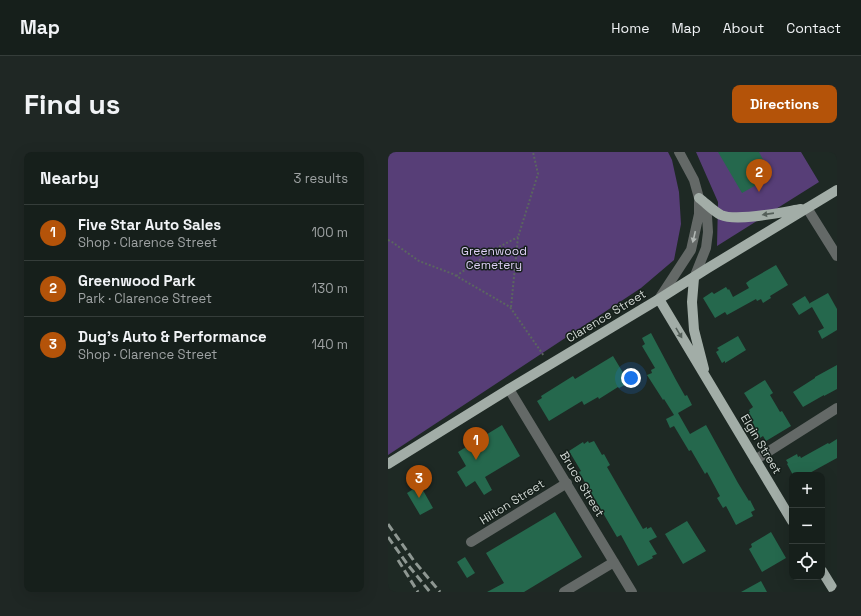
<!DOCTYPE html>
<html lang="en">
<head>
<meta charset="utf-8">
<style>
	body { margin:0; font-family:"Space Grotesk",sans-serif; background:#1f2724; color:#f1f3f6 }
	.controls { position:absolute; right:12px; bottom:12px; display:grid; overflow:hidden; border-radius:8px; box-shadow:0 4px 16px #0002 }
	.controls button { width:36px; height:36px; display:grid; place-items:center; padding:0; border:0; border-bottom:1px solid #353d3a; background:#161f1b; color:#f1f3f6; font:20px sans-serif }
	.you { position:absolute; left:243px; top:226px; width:14px; height:14px; margin:-10px; border:3px solid #fff; border-radius:50%; background:#1a73e8; box-shadow:0 0 0 6px #1a73e833 }
	.badge { display:grid; place-items:center; width:26px; height:26px; border-radius:50%; background:#b45309; color:#fff; font-size:13px; font-weight:700 }
	.pin { position:absolute; translate:-50% -33px; filter:drop-shadow(0 1px 2px #0008) }
	.pin::after { content:''; position:absolute; top:21px; width:14px; height:12px; background:inherit; clip-path:polygon(0 0,100% 0,50% 100%) }
	.list { margin:0; padding:0; list-style:none }
	h2 { display:flex; justify-content:space-between; align-items:center; height:52px; margin:0; padding:0 16px; font-size:17px }
	h2 small { font-size:13px; font-weight:400; color:#9ea2a3 }
	.list li { display:grid; grid-template-columns:26px 1fr auto; gap:12px; align-items:center; box-sizing:border-box; height:56px; padding:0 16px; border-top:1px solid #353d3a }
	.list b { display:block; font-size:15px; white-space:nowrap }
	.list p { margin:0; font-size:13px; white-space:nowrap; color:#9ea2a3 }
	.list em { font-size:13px; font-style:normal; color:#9ea2a3 }
	.icon { flex:none; width:22px; height:22px; fill:none; stroke:currentColor; stroke-width:2; stroke-linecap:round; stroke-linejoin:round }
	.map { position:relative; flex:none; width:449px; height:440px; overflow:hidden; border-radius:8px }
	header { display:flex; align-items:center; gap:24px; box-sizing:border-box; height:56px; padding:0 20px; background:#161f1b; border-bottom:1px solid #353d3a }
	header strong { font-size:19px }
	nav { display:flex; gap:22px; margin-inline-start:auto; font-size:14px }
	.intro { display:flex; align-items:center; justify-content:space-between; box-sizing:border-box; height:96px; padding:0 24px }
	h1 { margin:0; font-size:28px }
	.button { padding:10px 18px; border-radius:8px; background:#b45309; color:#fff; font-size:14px; font-weight:700 }
	main { display:flex; gap:24px; padding:0 24px }
	aside { flex:1; background:#161f1b; border-radius:8px; box-shadow:0 4px 16px #0002 }
	.map>svg:first-child { display:block }
	.green { fill:#573e77 }
	.building { fill:#25684d }
	.lines { fill:none; stroke-linecap:round; stroke-linejoin:round }
	.path { stroke:#5b6560; stroke-width:2; stroke-dasharray:2 2; stroke-linecap:butt }
	.minor { stroke:#646967; stroke-width:10 }
	.major { stroke:#a2ada7; stroke-width:10 }
	.rail { stroke:#8e9792; stroke-width:3; stroke-dasharray:8 4; stroke-linecap:butt }
	.oneway { fill:#545f59 }
	.oneway2 { fill:#b0b6b3 }
	.labels { text-anchor:middle; stroke-width:3; stroke-linejoin:round; paint-order:stroke }
	.park-label { font-size:12px; fill:#dccef3; stroke:#151f1a }
	.street-label { font-size:12px; fill:#d0d7d3; stroke:#151f1a }
</style>
</head>
<body>
<header>
<strong>Map</strong>
<nav><a>Home</a><a>Map</a><a>About</a><a>Contact</a></nav>
</header>
<div class="intro"><h1>Find us</h1><a class="button">Directions</a></div>
<main>
<aside>
<h2>Nearby<small>3 results</small></h2>
<ul class="list">
<li><span class="badge">1</span><div><b>Five Star Auto Sales</b><p>Shop · Clarence Street</p></div><em>100 m</em></li>
<li><span class="badge">2</span><div><b>Greenwood Park</b><p>Park · Clarence Street</p></div><em>130 m</em></li>
<li><span class="badge">3</span><div><b>Dug's Auto &amp; Performance</b><p>Shop · Clarence Street</p></div><em>140 m</em></li>
</ul>
</aside>
<div class="map">
<svg width="449" height="440" viewBox="0 0 449 440">
	<rect width="100%" height="100%" fill="#1e2924"/>
	<path class="green" d="M 0,0 L 280,0 L 284,8 L 291,40 L 293,72 L 286,108 L 253,136 L 0,303 Z
		M 308,0 L 413,0 L 431,30 L 329,94 L 330,50 Z"/>
	<path class="building" d="M 330,0 L 371,0 L 377,11 L 372,15 L 379,27 L 354,41 Z
		M 388,113 L 400,133 L 382,144 L 383,146 L 375,151 L 373,147 L 369,149 L 368,147 L 339,163 L 337,160 L 327,166 L 315,146 L 324,140 L 326,142 L 338,135 L 340,138 L 341,137 L 345,145 L 361,136 L 358,131 L 362,128 Z
		M 440,141 L 449,157 L 449,178 L 434,187 L 430,179 L 436,176 L 424,155 L 411,163 L 404,152 L 417,144 L 422,152 L 422,151 Z
		M 263,181 L 288,228 L 297,244 L 299,243 L 304,253 L 290,261 L 302,282 L 318,273 L 350,331 L 361,349 L 362,348 L 367,358 L 363,360 L 365,364 L 348,373 L 338,354 L 335,356 L 329,346 L 332,344 L 319,320 L 317,322 L 303,298 L 301,299 L 286,274 L 282,276 L 278,267 L 286,263 L 276,247 L 275,248 L 259,223 L 264,221 L 263,218 L 267,216 L 254,194 L 257,192 L 254,186 Z
		M 350,184 L 358,198 L 337,211 L 337,209 L 334,211 L 328,200 L 331,198 L 329,196 Z
		M 225,204 L 237,224 L 235,225 L 239,232 L 231,236 L 230,235 L 211,247 L 210,245 L 196,253 L 194,249 L 161,269 L 149,249 L 154,246 L 153,244 L 185,224 L 187,227 Z
		M 449,213 L 449,237 L 436,244 L 436,243 L 415,255 L 405,240 L 427,226 L 427,225 Z
		M 377,228 L 385,241 L 382,243 L 392,260 L 394,259 L 403,274 L 378,289 L 375,284 L 372,286 L 366,276 L 367,275 L 360,261 L 362,260 L 361,258 L 365,255 L 356,241 Z
		M 114,273 L 132,304 L 97,325 L 104,338 L 96,343 L 87,329 L 78,335 L 69,320 L 78,314 L 70,300 Z
		M 449,287 L 449,306 L 418,323 L 405,323 L 399,312 L 400,311 L 398,308 L 409,302 L 410,305 L 412,304 L 413,306 L 440,291 L 441,292 Z
		M 200,289 L 201,291 L 206,289 L 214,303 L 216,302 L 222,313 L 219,315 L 255,377 L 259,375 L 259,377 L 263,375 L 269,385 L 261,389 L 269,402 L 264,404 L 265,406 L 250,414 L 233,383 L 229,385 L 191,320 L 193,319 L 181,299 L 195,290 L 196,292 Z
		M 32,333 L 45,356 L 32,363 L 19,341 Z
		M 167,360 L 194,405 L 136,440 L 99,440 L 116,431 L 98,401 Z
		M 299,369 L 318,399 L 295,412 L 277,382 Z
		M 383,380 L 398,406 L 374,420 L 361,397 L 364,395 L 363,392 Z
		M 77,405 L 87,421 L 79,426 L 69,410 Z
		M 373,429 L 379,440 L 353,440 Z"/>
	<g class="lines">
		<path class="path" d="M 0,88 L 4,90 L 31,109 L 65,122 L 122,155 L 156,204
			M 68,124 L 109,96 L 130,85
			M 123,155 L 130,85 L 150,22 L 145,0"/>
		<path class="minor" d="M 291,0 L 306,28 L 311,46 L 319,64 L 320,80 L 318,96 L 306,126
			M 419,56 L 449,104
			M 271,147 L 303,98 L 311,62 L 311,50
			M 121,237 L 244,440
			M 367,308 L 449,256
			M 83,390 L 179,331
			M 176,440 L 226,410"/>
		<path class="major" d="M 311,46 C 318,51 325,59 333,63 C 349,70 395,60 413,57
			M 306,126 L 304,150 L 306,178 L 316,217
			M 271,147 L 404,369
			M 0,312 L 121,237 L 271,147 L 320,116 L 449,38
			M 434,419 L 447,440"/>
		<path class="rail" d="M 0,372 L 26,409 L 52,440
			M 0,385 L 20,413 L 42,440
			M 10,408 L 30,440"/>
	</g>
	<defs><path id="oneway-solid" d="M-6-.8H1V-3.2L6.5 0L1 3.2V.8H-6Z"/></defs>
	<g class="oneway">
		<use href="#oneway-solid" transform="translate(380 62) rotate(172)"/>
		<use href="#oneway-solid" transform="translate(291 181) rotate(59)"/>
	</g>
	<use class="oneway2" href="#oneway-solid" transform="translate(306 85) rotate(103)"/>
	<g class="labels">
		<g class="park-label">
			<text x="106" y="103">Greenwood<tspan x="106" dy="14">Cemetery</tspan></text>
		</g>
		<g class="street-label">
			<text transform="translate(218 164) rotate(-31)" y="4">Clarence Street</text>
			<text transform="translate(373 292) rotate(59)" y="4">Elgin Street</text>
			<text transform="translate(194 332) rotate(59)" y="4">Bruce Street</text>
			<text transform="translate(124 350) rotate(-32)" y="4">Hilton Street</text>
		</g>
	</g>
</svg>
<div class="controls">
<button>+</button>
<button>−</button>
<button><svg class="icon" aria-label="locate" viewBox="0 0 24 24"><circle cx="12" cy="12" r="6"/><path d="M12 2v4M12 18v4M2 12h4M18 12h4"/></svg></button>
</div>
<div class="you"></div>
<div class="pin badge" style="left:88px;top:308px">1</div>
<div class="pin badge" style="left:371px;top:40px">2</div>
<div class="pin badge" style="left:31px;top:346px">3</div>
</div>
</main>
</body>
</html>
